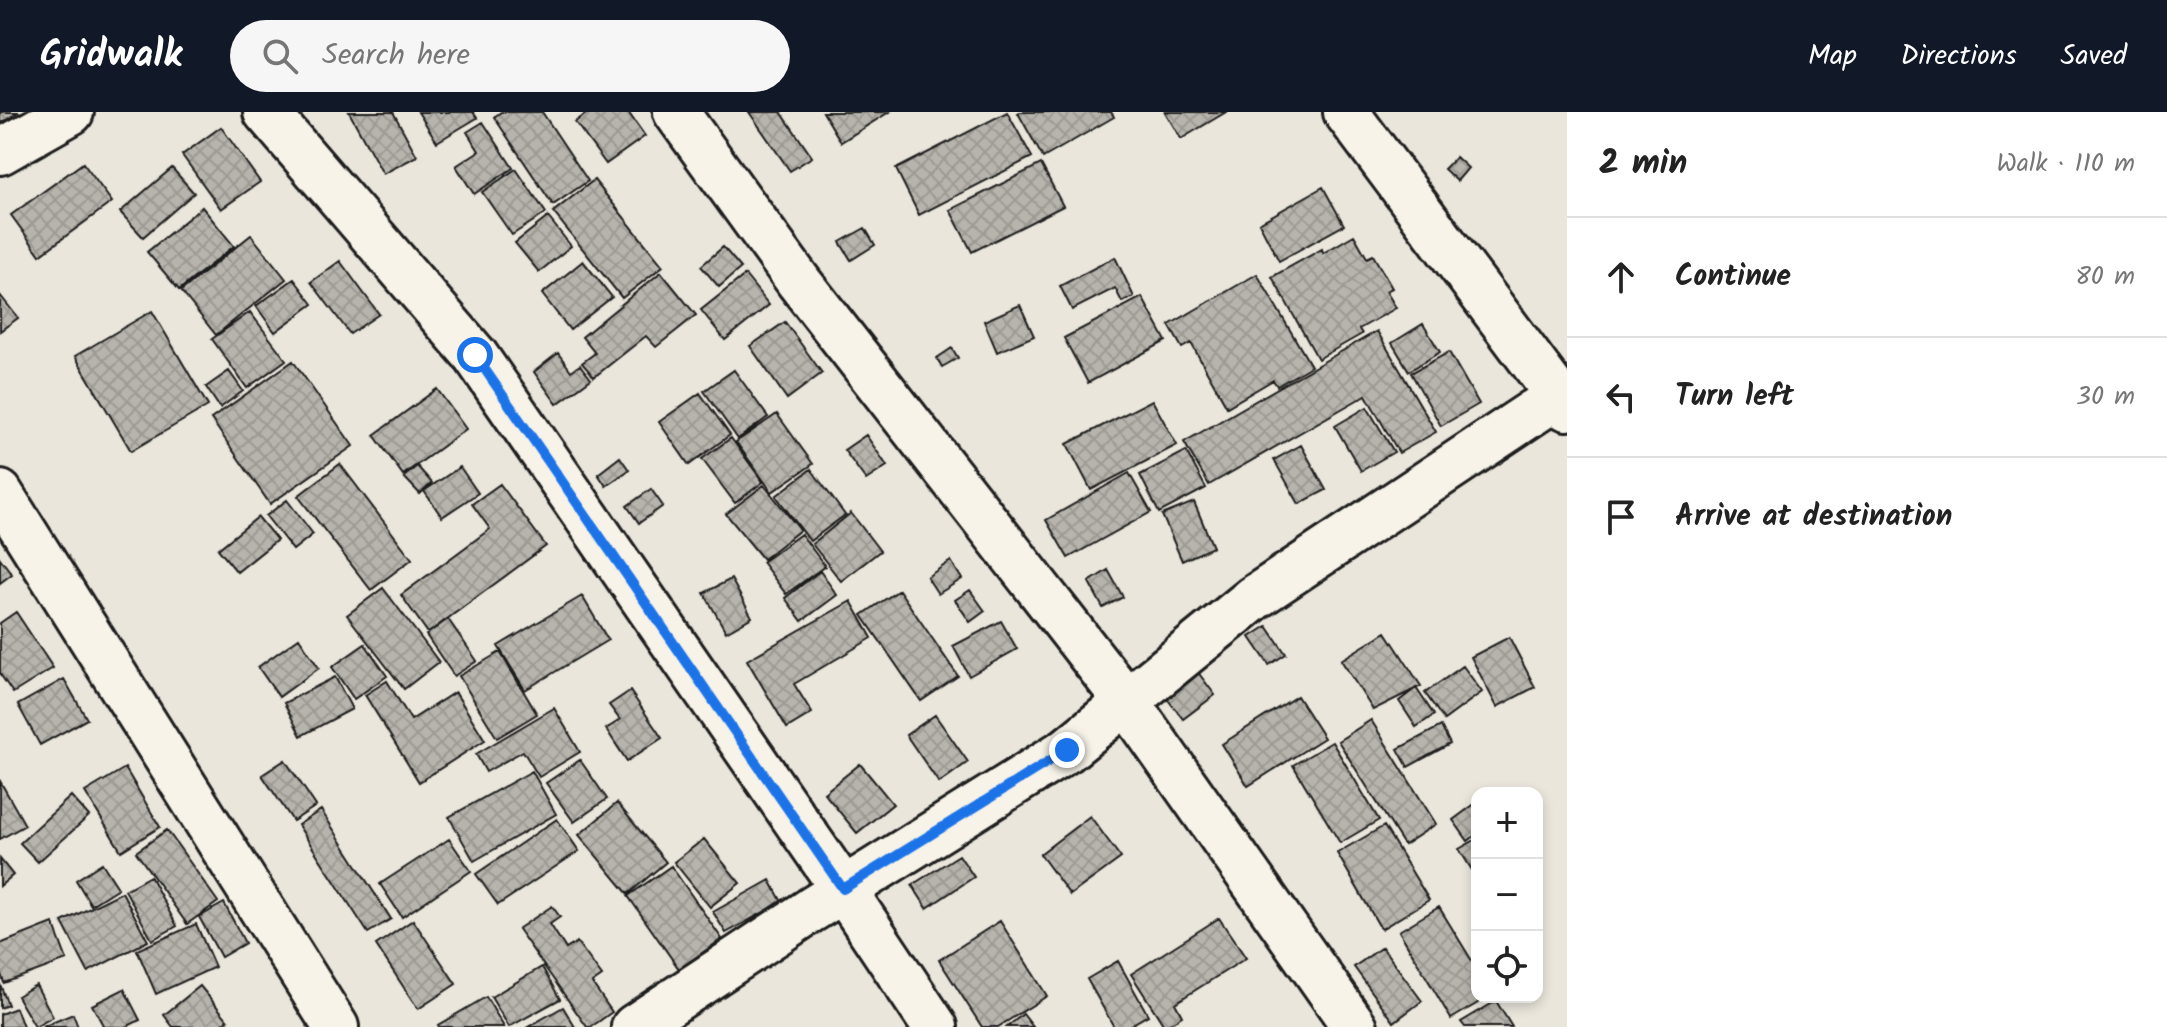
<!DOCTYPE html>
<html lang="en">
<head>
<meta charset="utf-8">
<style>
	body { margin:0; font-family:Kalam,sans-serif; background:#f6f6f6; color:#222 }
	.controls { position:absolute; right:24px; bottom:24px; display:grid; overflow:hidden; border-radius:16px; box-shadow:0 4px 12px #0003 }
	.controls button { width:72px; height:72px; display:grid; place-items:center; padding:0; border:0; border-bottom:2px solid #e0e0e0; background:#fff; color:#222; font:40px sans-serif }
	.stop { position:absolute; width:24px; height:24px; margin:-18px; border:6px solid #1a73e8; border-radius:50%; background:#fff }
	.stop.end { background:#1a73e8; border-color:#fff; box-shadow:0 2px 8px #0008 }
	.list { margin:0; padding:0; list-style:none }
	h2 { display:flex; justify-content:space-between; align-items:center; height:104px; margin:0; padding:0 32px; font-size:34px }
	h2 small { font-size:26px; font-weight:400; color:#767676 }
	.list li { display:grid; grid-template-columns:52px 1fr auto; gap:24px; align-items:center; box-sizing:border-box; height:120px; padding:0 32px; border-top:2px solid #e0e0e0 }
	.list b { display:block; font-size:30px; white-space:nowrap }
	.list em { font-size:26px; font-style:normal; color:#767676 }
	.icon { flex:none; width:44px; height:44px; fill:none; stroke:currentColor; stroke-width:2; stroke-linecap:round; stroke-linejoin:round }
	.map { position:relative; flex:none; width:1567px; height:915px; overflow:hidden }
	header { display:flex; align-items:center; gap:48px; box-sizing:border-box; height:112px; padding:0 40px; background:#111827; color:#fff }
	header strong { font-size:38px }
	nav { display:flex; gap:44px; margin-inline-start:auto; font-size:28px }
	.search { width:560px; height:72px; background:#f6f6f6; display:flex; align-items:center; gap:20px; box-sizing:border-box; padding:0 28px; border-radius:44px; color:#767676; font-size:30px }
	main { display:flex }
	aside { flex:1; background:#fff }
	.map>svg:first-child { display:block }
	.building { fill:url(#building-cross-hatch); stroke:#1c1c1c; stroke-width:2 }
	.lines { fill:none; stroke-linecap:round; stroke-linejoin:round }
	.minor-casing { stroke:#1c1c1c; stroke-width:50 }
	.minor { stroke:#f7f3e8; stroke-width:44 }
	.route { stroke:#1a73e8; stroke-width:10 }
</style>
</head>
<body>
<header>
<strong>Gridwalk</strong>
<div class="search"><svg class="icon" aria-label="search" viewBox="0 0 24 24"><circle cx="10" cy="10" r="6"/><path d="M15 15l6 6"/></svg>Search here</div>
<nav><a>Map</a><a>Directions</a><a>Saved</a></nav>
</header>
<main>
<div class="map">
<svg width="1567" height="915" viewBox="0 0 1567 915">
	<defs>
		<pattern id="building-cross-hatch" width="8" height="8" patternUnits="userSpaceOnUse" patternTransform="scale(2)"><rect width="8" height="8" fill="#b6b4ac"/><path d="M0 0l8 8M0 8l8-8" fill="none" stroke="#9c9a93"/></pattern>
	</defs>
	<rect width="100%" height="100%" fill="#eae6dc"/>
	<filter id="ink" filterUnits="userSpaceOnUse"><feTurbulence type="fractalNoise" baseFrequency=".0125" numOctaves="2"/><feDisplacementMap in="SourceGraphic" scale="16" xChannelSelector="R" yChannelSelector="G"/><feConvolveMatrix kernelMatrix="1 2 1 2 8 2 1 2 1" color-interpolation-filters="sRGB"/></filter>
	<g filter="url(#ink)">
		<path class="building" d="M 0,0 L 18,0 L 0,12 Z
			M 349,0 L 393,0 L 417,44 L 383,62 Z
			M 418,0 L 473,0 L 477,6 L 437,30 Z
			M 501,0 L 542,0 L 588,69 L 553,93 L 494,5 Z
			M 589,0 L 628,0 L 645,24 L 606,52 L 575,10 Z
			M 749,0 L 781,0 L 812,45 L 790,59 Z
			M 823,0 L 889,0 L 841,30 Z
			M 1007,0 L 1032,45 L 919,103 L 896,57 Z
			M 1020,0 L 1111,0 L 1114,5 L 1043,46 L 1018,1 Z
			M 1165,0 L 1226,0 L 1181,27 Z
			M 483,10 L 513,56 L 474,82 L 456,54 L 479,39 L 467,20 Z
			M 221,15 L 260,70 L 221,97 L 182,43 Z
			M 1456,45 L 1468,56 L 1457,69 L 1444,57 Z
			M 83,51 L 112,90 L 40,143 L 11,103 Z
			M 1041,52 L 1063,94 L 972,140 L 950,98 Z
			M 172,56 L 194,81 L 143,125 L 120,100 Z
			M 516,57 L 546,101 L 512,123 L 482,80 Z
			M 594,68 L 663,154 L 622,186 L 553,100 Z
			M 1323,75 L 1344,113 L 1279,149 L 1259,111 Z
			M 202,95 L 234,134 L 179,178 L 147,140 Z
			M 548,105 L 571,134 L 539,160 L 515,131 Z
			M 865,116 L 875,133 L 851,148 L 840,130 Z
			M 251,123 L 286,167 L 216,223 L 181,179 Z
			M 1354,123 L 1367,146 L 1373,143 L 1392,176 L 1386,179 L 1396,196 L 1359,217 L 1362,222 L 1318,247 L 1272,165 L 1322,137 L 1323,141 Z
			M 723,135 L 741,156 L 719,175 L 701,154 Z
			M 1115,145 L 1134,185 L 1122,190 L 1115,176 L 1072,198 L 1060,174 Z
			M 340,149 L 379,202 L 350,222 L 311,170 Z
			M 583,149 L 612,185 L 570,218 L 542,182 Z
			M 661,160 L 696,203 L 656,235 L 646,224 L 594,265 L 582,251 L 595,241 L 582,225 Z
			M 1257,162 L 1311,254 L 1277,274 L 1273,268 L 1227,295 L 1191,231 L 1182,236 L 1169,213 Z
			M 745,163 L 769,193 L 725,228 L 701,198 Z
			M 294,167 L 313,192 L 275,220 L 256,194 Z
			M 0,183 L 18,206 L 0,219 Z
			M 1142,185 L 1166,229 L 1088,271 L 1064,226 Z
			M 1020,193 L 1034,224 L 997,240 L 984,209 Z
			M 152,199 L 208,294 L 131,339 L 75,244 Z
			M 250,200 L 286,248 L 247,276 L 212,227 Z
			M 785,210 L 822,261 L 787,287 L 750,234 Z
			M 1423,212 L 1440,240 L 1409,259 L 1392,231 Z
			M 1377,219 L 1436,320 L 1399,341 L 1366,283 L 1209,373 L 1184,330 Z
			M 952,236 L 958,246 L 942,255 L 937,246 Z
			M 1449,240 L 1479,292 L 1441,314 L 1411,261 Z
			M 558,241 L 571,259 L 580,253 L 591,267 L 557,292 L 534,260 Z
			M 293,249 L 353,334 L 270,392 L 211,307 Z
			M 734,258 L 768,305 L 738,327 L 704,279 Z
			M 229,259 L 243,279 L 220,296 L 206,275 Z
			M 437,277 L 466,317 L 403,363 L 374,323 Z
			M 700,281 L 730,323 L 689,353 L 659,310 Z
			M 1152,288 L 1177,333 L 1091,378 L 1067,332 Z
			M 1367,295 L 1394,340 L 1361,359 L 1335,314 Z
			M 777,302 L 813,352 L 772,380 L 736,330 Z
			M 866,323 L 887,354 L 866,368 L 844,338 Z
			M 731,326 L 763,370 L 735,391 L 702,347 Z
			M 1301,333 L 1326,378 L 1299,392 L 1274,348 Z
			M 1186,339 L 1206,376 L 1159,401 L 1140,363 Z
			M 620,345 L 629,358 L 606,374 L 598,362 Z
			M 340,352 L 412,447 L 371,478 L 298,384 Z
			M 417,354 L 432,371 L 420,382 L 404,365 Z
			M 460,355 L 478,381 L 442,405 L 424,379 Z
			M 811,357 L 845,403 L 810,429 L 776,384 Z
			M 1129,361 L 1151,400 L 1068,446 L 1046,408 Z
			M 500,372 L 546,434 L 428,521 L 401,483 L 490,417 L 472,392 Z
			M 764,373 L 800,418 L 763,447 L 726,402 Z
			M 651,377 L 663,394 L 639,411 L 627,394 Z
			M 287,388 L 313,422 L 293,438 L 266,404 Z
			M 1194,390 L 1213,435 L 1182,449 L 1162,403 Z
			M 851,401 L 880,439 L 841,469 L 812,432 Z
			M 258,405 L 277,428 L 237,460 L 218,437 Z
			M 801,422 L 825,454 L 786,482 L 762,450 Z
			M 0,446 L 12,462 L 0,471 Z
			M 951,449 L 962,467 L 938,482 L 927,465 Z
			M 1108,458 L 1123,485 L 1103,496 L 1089,470 Z
			M 820,459 L 837,483 L 802,509 L 785,486 Z
			M 731,467 L 752,505 L 726,520 L 704,481 Z
			M 383,476 L 439,550 L 404,577 L 347,503 Z
			M 899,478 L 958,564 L 921,589 L 862,503 Z
			M 970,478 L 985,499 L 970,510 L 955,488 Z
			M 582,484 L 608,528 L 525,578 L 498,534 Z
			M 851,489 L 872,526 L 794,572 L 812,601 L 787,616 L 747,548 Z
			M 16,500 L 53,556 L 13,581 L 0,562 L 0,511 Z
			M 448,507 L 477,549 L 454,564 L 426,523 Z
			M 1001,509 L 1017,537 L 969,564 L 953,534 Z
			M 1267,514 L 1286,542 L 1269,553 L 1250,525 Z
			M 1386,520 L 1421,574 L 1373,598 L 1341,548 Z
			M 1509,525 L 1535,575 L 1497,595 L 1471,545 Z
			M 299,526 L 319,556 L 279,585 L 258,555 Z
			M 365,532 L 387,564 L 354,587 L 332,555 Z
			M 500,540 L 537,602 L 497,626 L 459,564 Z
			M 1463,554 L 1482,580 L 1444,608 L 1425,581 Z
			M 1194,555 L 1215,583 L 1183,607 L 1162,580 Z
			M 335,565 L 352,597 L 301,624 L 284,591 Z
			M 64,567 L 87,607 L 40,633 L 18,593 Z
			M 387,569 L 411,608 L 455,580 L 485,628 L 419,670 L 365,583 Z
			M 1416,576 L 1434,603 L 1416,615 L 1399,589 Z
			M 630,579 L 662,626 L 627,649 L 606,617 L 620,608 L 609,593 Z
			M 1297,584 L 1324,626 L 1248,674 L 1222,632 Z
			M 554,596 L 580,640 L 539,665 L 523,639 L 486,660 L 476,642 Z
			M 935,603 L 968,650 L 939,671 L 906,623 Z
			M 1371,608 L 1436,712 L 1404,733 L 1338,629 Z
			M 1441,614 L 1450,632 L 1408,655 L 1398,637 Z
			M 1332,630 L 1379,708 L 1340,731 L 1293,653 Z
			M 285,648 L 316,694 L 293,709 L 262,663 Z
			M 580,648 L 607,687 L 574,710 L 546,671 Z
			M 860,652 L 893,692 L 857,721 L 824,681 Z
			M 125,656 L 160,715 L 121,739 L 85,680 Z
			M 532,659 L 556,702 L 474,749 L 449,705 Z
			M 0,669 L 25,713 L 0,727 Z
			M 71,684 L 89,704 L 38,750 L 20,731 Z
			M 617,691 L 666,750 L 628,782 L 579,723 Z
			M 1476,691 L 1477,722 L 1468,729 L 1453,708 Z
			M 321,698 L 391,807 L 368,821 L 298,713 Z
			M 1090,704 L 1121,746 L 1070,783 L 1040,742 Z
			M 557,707 L 579,739 L 498,793 L 476,762 Z
			M 1384,714 L 1429,788 L 1381,817 L 1337,741 Z
			M 167,718 L 218,790 L 187,812 L 136,740 Z
			M 449,727 L 471,759 L 402,805 L 380,772 Z
			M 704,727 L 740,771 L 710,795 L 674,750 Z
			M 1477,727 L 1477,766 L 1459,737 Z
			M 959,743 L 974,765 L 927,796 L 912,773 Z
			M 0,747 L 13,763 L 0,774 Z
			M 102,751 L 118,776 L 91,793 L 76,768 Z
			M 671,754 L 722,827 L 679,857 L 628,784 Z
			M 150,764 L 177,814 L 152,828 L 125,778 Z
			M 770,768 L 782,790 L 726,821 L 713,800 Z
			M 122,780 L 148,829 L 88,860 L 62,810 Z
			M 224,791 L 245,831 L 221,845 L 199,805 Z
			M 552,794 L 560,805 L 550,812 L 566,837 L 577,830 L 602,864 L 592,871 L 612,900 L 591,915 L 587,915 L 518,817 Z
			M 1439,795 L 1477,857 L 1477,885 L 1488,885 L 1451,907 L 1399,819 Z
			M 1219,806 L 1246,846 L 1175,891 L 1182,904 L 1165,915 L 1131,862 Z
			M 413,808 L 456,872 L 418,897 L 376,833 Z
			M 1000,809 L 1047,884 L 998,915 L 982,915 L 939,848 Z
			M 53,811 L 67,848 L 4,871 L 0,859 L 0,832 Z
			M 196,812 L 215,855 L 156,882 L 137,838 Z
			M 1382,835 L 1422,889 L 1394,910 L 1354,855 Z
			M 1118,849 L 1148,903 L 1127,915 L 1114,915 L 1087,867 Z
			M 542,855 L 560,887 L 509,915 L 491,885 Z
			M 0,872 L 8,893 L 0,896 Z
			M 36,873 L 53,905 L 35,915 L 17,884 Z
			M 200,874 L 228,908 L 219,915 L 173,915 L 164,903 Z
			M 124,877 L 140,908 L 126,915 L 104,915 L 92,893 Z
			M 486,885 L 504,915 L 439,915 L 438,913 Z
			M 1496,889 L 1512,915 L 1465,915 L 1461,910 Z
			M 563,895 L 575,915 L 528,915 Z
			M 16,896 L 23,915 L 0,915 L 0,902 Z
			M 73,902 L 78,915 L 42,915 Z
			M 1023,902 L 1033,915 L 1007,915 Z"/>
		<g class="lines">
			<defs>
				<path id="minor" d="M 266,0 L 475,243 L 843,777 L 935,915
					M 676,0 L 799,170 L 1127,590 L 1355,915
					M 1346,0 L 1567,296
					M 0,40 L 71,0
					M 0,381 L 336,915
					M 634,915 L 811,798 L 1067,638 L 1254,486 L 1558,284"/>
			</defs>
			<use href="#minor" class="minor-casing"/>
			<use href="#minor" class="minor"/>
		</g>
	</g>
	<g class="lines" filter="url(#ink)">
		<path class="route" d="M 475,243 L 843,777 L 1067,638"/>
	</g>
</svg>
<div class="controls">
<button>+</button>
<button>−</button>
<button><svg class="icon" aria-label="locate" viewBox="0 0 24 24"><circle cx="12" cy="12" r="6"/><path d="M12 2v4M12 18v4M2 12h4M18 12h4"/></svg></button>
</div>
<div class="stop" style="left:475px;top:243px"></div>
<div class="stop end" style="left:1067px;top:638px"></div>
</div>
<aside>
<h2>2 min<small>Walk · 110 m</small></h2>
<ul class="list">
<li><svg class="icon" aria-label="ahead" viewBox="0 0 24 24"><path d="M12 20V5M6 11l6-6 6 6"/></svg><div><b>Continue</b></div><em>80 m</em></li>
<li><svg class="icon" aria-label="left" viewBox="0 0 24 24"><path d="M17 20v-9H6M10 6l-5 5 5 5"/></svg><div><b>Turn left</b></div><em>30 m</em></li>
<li><svg class="icon" aria-label="arrive" viewBox="0 0 24 24"><path d="M6 21V4h12l-3 4 3 4H6"/></svg><div><b>Arrive at destination</b></div></li>
</ul>
</aside>
</main>
</body>
</html>
